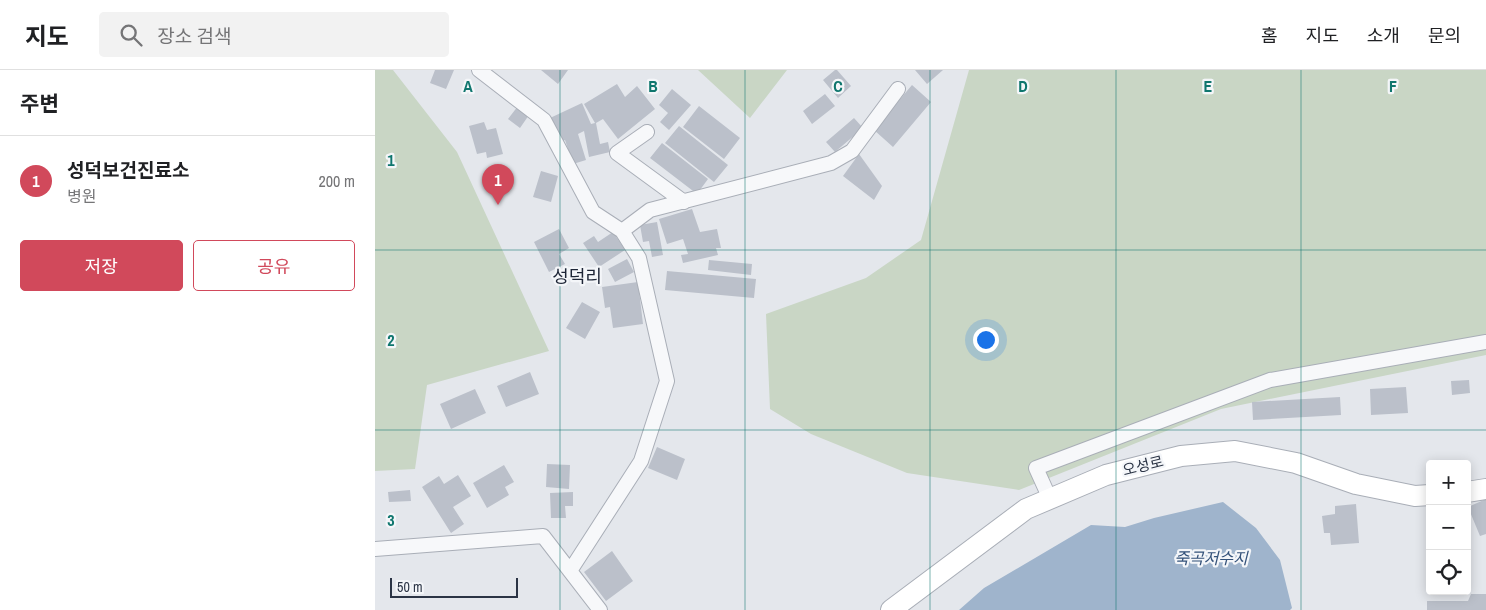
<!DOCTYPE html>
<html lang="ko">
<head>
<meta charset="utf-8">
<style>
	body { margin:0; font-family:"Archivo Narrow","Noto Sans KR",sans-serif; background:#f2f2f2; color:#202124 }
	.controls { position:absolute; right:15px; bottom:15px; display:grid; overflow:hidden; border-radius:5px; box-shadow:0 2px 12px #0003 }
	.controls button { width:45px; height:45px; display:grid; place-items:center; padding:0; border:0; border-bottom:1px solid #e0e0e0; background:#fff; color:#202124; font:25px sans-serif }
	.scale { position:absolute; left:15px; bottom:12px; width:128px; box-sizing:border-box; padding-left:5px; border:2px solid #2b3445; border-top:0; font-size:14px; line-height:18px; white-space:nowrap; color:#2b3445; -webkit-text-stroke:4px #f4f6f9; paint-order:stroke }
	.you { position:absolute; left:610px; top:269px; width:18px; height:18px; margin:-12px; border:4px solid #fff; border-radius:50%; background:#1a73e8; box-shadow:0 0 0 8px #1a73e833 }
	.badge { display:grid; place-items:center; width:32px; height:32px; border-radius:50%; background:#d1495b; color:#fff; font-size:16px; font-weight:700 }
	.pin { position:absolute; translate:-50% -41px; filter:drop-shadow(0 1px 2px #0008) }
	.pin::after { content:''; position:absolute; top:26px; width:18px; height:15px; background:inherit; clip-path:polygon(0 0,100% 0,50% 100%) }
	.list { margin:0; padding:0; list-style:none }
	h2 { display:flex; justify-content:space-between; align-items:center; height:65px; margin:0; padding:0 20px; font-size:21px }
	h2 small { font-size:16px; font-weight:400; color:#757577 }
	.list li { display:grid; grid-template-columns:32px 1fr auto; gap:15px; align-items:center; box-sizing:border-box; height:90px; padding:0 20px; border-top:1px solid #e0e0e0 }
	.list b { display:block; font-size:19px; white-space:nowrap }
	.list p { margin:0; font-size:16px; white-space:nowrap; color:#757577 }
	.list em { font-size:16px; font-style:normal; color:#757577 }
	.actions { display:flex; gap:10px; padding:15px 20px }
	.actions a { flex:1; padding:11px 0; border:1px solid #d1495b; border-radius:5px; text-align:center; font-size:18px; color:#d1495b }
	.actions .main { background:#d1495b; color:#fff }
	.icon { flex:none; width:28px; height:28px; fill:none; stroke:currentColor; stroke-width:2; stroke-linecap:round; stroke-linejoin:round }
	.map { position:relative; flex:none; width:1111px; height:540px; overflow:hidden }
	header { display:flex; align-items:center; gap:30px; box-sizing:border-box; height:70px; padding:0 25px; background:#fff; border-bottom:1px solid #e0e0e0 }
	header strong { font-size:24px }
	nav { display:flex; gap:28px; margin-inline-start:auto; font-size:18px }
	.search { width:350px; height:45px; background:#f2f2f2; display:flex; align-items:center; gap:12px; box-sizing:border-box; padding:0 18px; border-radius:5px; color:#757577; font-size:19px }
	main { display:flex }
	aside { flex:1; background:#fff }
	.map>svg:first-child { display:block }
	.green { fill:#c9d6c5 }
	.water { fill:#9fb4cc }
	.building { fill:#bbc0ca }
	.lines { fill:none; stroke-linecap:round; stroke-linejoin:round }
	.street-casing { stroke:#a9aeb7; stroke-width:16 }
	.secondary-casing { stroke:#a9aeb7; stroke-width:22 }
	.street { stroke:#f7f8fa; stroke-width:14 }
	.secondary { stroke:#fff; stroke-width:20 }
	.grid { fill:none; stroke:#0f766e; stroke-width:1; stroke-opacity:0.55 }
	.labels { text-anchor:middle; stroke-width:4.5; stroke-linejoin:round; paint-order:stroke }
	.street-label { font-size:15px; fill:#2b3445; stroke:#f4f6f9 }
	.water-label { font-size:16px; font-style:italic; fill:#34527a; stroke:#f4f6f9 }
	.quarter-label { font-size:18px; fill:#1d2536; stroke:#f4f6f9 }
	.grid-label { font-size:16px; text-anchor:middle; font-weight:bold; fill:#0f766e; stroke:#f4f6f9; stroke-width:4.5; stroke-linejoin:round; paint-order:stroke }
</style>
</head>
<body>
<header>
<strong>지도</strong>
<div class="search"><svg class="icon" aria-label="search" viewBox="0 0 24 24"><circle cx="10" cy="10" r="6"/><path d="M15 15l6 6"/></svg>장소 검색</div>
<nav><a>홈</a><a>지도</a><a>소개</a><a>문의</a></nav>
</header>
<main>
<aside>
<h2>주변<small></small></h2>
<ul class="list">
<li><span class="badge">1</span><div><b>성덕보건진료소</b><p>병원</p></div><em>200 m</em></li>
</ul>
<div class="actions"><a class="main">저장</a><a>공유</a></div>
</aside>
<div class="map">
<svg width="1111" height="540" viewBox="0 0 1111 540">
	<rect width="100%" height="100%" fill="#e4e7ec"/>
	<path class="green" d="M 0,0 L 18,0 L 82,82 L 174,281 L 52,315 L 40,399 L 0,401 Z
		M 323,0 L 412,0 L 375,48 Z
		M 594,0 L 1111,0 L 1111,285 L 846,339 L 644,420 L 532,403 L 436,364 L 395,339 L 391,244 L 491,208 L 546,170 Z"/>
	<path class="water" d="M 848,432 L 881,458 L 905,490 L 917,538 L 915,540 L 584,540 L 609,518 L 716,455 L 750,457 L 779,448 Z"/>
	<path class="building" d="M 60,0 L 79,0 L 71,19 L 55,13 Z
		M 166,0 L 193,0 L 183,14 Z
		M 460,0 L 462,0 L 476,16 L 463,28 L 448,10 Z
		M 540,0 L 568,0 L 552,14 Z
		M 242,14 L 250,27 L 262,16 L 280,39 L 243,69 L 228,49 L 221,53 L 225,74 L 233,72 L 235,82 L 214,87 L 209,61 L 203,64 L 211,90 L 198,94 L 190,70 L 186,72 L 175,48 L 207,33 L 216,54 L 220,53 L 209,34 Z
		M 537,15 L 556,32 L 518,77 L 499,60 Z
		M 297,19 L 316,35 L 294,60 L 285,52 L 293,43 L 284,35 Z
		M 450,24 L 460,36 L 437,54 L 428,41 Z
		M 143,36 L 154,45 L 145,58 L 133,49 Z
		M 324,36 L 365,68 L 349,89 L 308,57 Z
		M 479,48 L 488,58 L 460,82 L 451,72 Z
		M 109,52 L 112,60 L 121,58 L 128,84 L 112,88 L 111,82 L 102,84 L 94,56 Z
		M 304,56 L 353,95 L 339,112 L 290,73 Z
		M 287,73 L 333,109 L 322,124 L 275,88 Z
		M 484,84 L 507,116 L 499,130 L 468,106 Z
		M 166,101 L 183,106 L 176,132 L 158,127 Z
		M 317,139 L 325,162 L 342,159 L 346,178 L 341,178 L 343,185 L 308,193 L 306,185 L 313,184 L 308,169 L 292,174 L 284,149 Z
		M 282,152 L 288,185 L 277,187 L 274,171 L 268,172 L 265,155 Z
		M 184,159 L 194,178 L 184,184 L 190,194 L 174,202 L 159,172 Z
		M 238,162 L 250,180 L 224,197 L 208,173 L 219,166 L 223,172 Z
		M 252,189 L 259,202 L 240,212 L 233,199 Z
		M 334,190 L 377,194 L 376,205 L 333,200 Z
		M 292,201 L 381,209 L 379,228 L 290,220 Z
		M 263,212 L 268,254 L 238,258 L 235,237 L 230,238 L 227,217 Z
		M 207,232 L 225,242 L 210,269 L 191,258 Z
		M 155,302 L 164,324 L 131,337 L 122,316 Z
		M 1094,310 L 1095,323 L 1077,325 L 1076,311 Z
		M 1031,317 L 1033,343 L 996,345 L 995,319 Z
		M 100,319 L 111,343 L 76,359 L 65,334 Z
		M 965,327 L 966,345 L 878,350 L 877,332 Z
		M 282,377 L 310,389 L 302,410 L 273,398 Z
		M 172,394 L 195,395 L 194,419 L 171,417 Z
		M 129,395 L 139,412 L 130,417 L 134,425 L 112,438 L 98,413 Z
		M 83,405 L 96,426 L 78,437 L 89,454 L 76,463 L 47,417 L 64,406 L 69,414 Z
		M 35,420 L 36,431 L 14,432 L 13,422 Z
		M 198,422 L 198,436 L 190,436 L 191,448 L 176,448 L 175,423 Z
		M 1111,429 L 1111,464 L 1105,466 L 1093,437 Z
		M 981,434 L 984,473 L 956,475 L 955,463 L 949,463 L 947,446 L 960,444 L 960,436 Z
		M 237,481 L 258,511 L 231,531 L 209,502 Z
		M 1096,524 L 1111,524 L 1111,540 L 1052,540 L 1052,531 L 1093,531 Z"/>
	<g class="lines">
		<defs>
			<path id="street" d="M 104,0 L 169,50 L 218,142 L 247,161 L 264,188 L 292,311 L 266,391 L 195,501
				M 272,62 L 242,83 L 309,132
				M 247,161 L 275,140 L 456,93 L 477,81 L 523,19
				M 675,429 L 661,398 L 895,310 L 1111,272
				M 0,479 L 168,466 L 225,540"/>
			<path id="secondary" d="M 1092,422 L 1111,419
				M 516,540 L 651,439 L 731,405 L 806,386 L 860,381 L 921,393 L 981,414 L 1040,426 L 1055,425"/>
		</defs>
		<use href="#street" class="street-casing"/>
		<use href="#secondary" class="secondary-casing"/>
		<use href="#street" class="street"/>
		<use href="#secondary" class="secondary"/>
	</g>
	<path class="grid" d="M 185,0 L 185,540M 370,0 L 370,540M 555,0 L 555,540M 741,0 L 741,540M 926,0 L 926,540M 0,180 L 1111,180M 0,360 L 1111,360"/>
	<g class="labels">
		<g class="street-label">
			<text transform="translate(768 396) rotate(-14)" y="5">오성로</text>
		</g>
		<g class="water-label">
			<text x="836" y="494">죽곡저수지</text>
		</g>
		<g class="quarter-label">
			<text x="202" y="213">성덕리</text>
		</g>
	</g>
	<g class="grid-label">
		<text x="93" y="22">A</text>
		<text x="278" y="22">B</text>
		<text x="463" y="22">C</text>
		<text x="648" y="22">D</text>
		<text x="833" y="22">E</text>
		<text x="1018" y="22">F</text>
		<text x="16" y="96">1</text>
		<text x="16" y="276">2</text>
		<text x="16" y="456">3</text>
	</g>
</svg>
<div class="controls">
<button>+</button>
<button>−</button>
<button><svg class="icon" aria-label="locate" viewBox="0 0 24 24"><circle cx="12" cy="12" r="6"/><path d="M12 2v4M12 18v4M2 12h4M18 12h4"/></svg></button>
</div>
<div class="scale">50 m</div>
<div class="you"></div>
<div class="pin badge" style="left:123px;top:135px">1</div>
</div>
</main>
</body>
</html>
